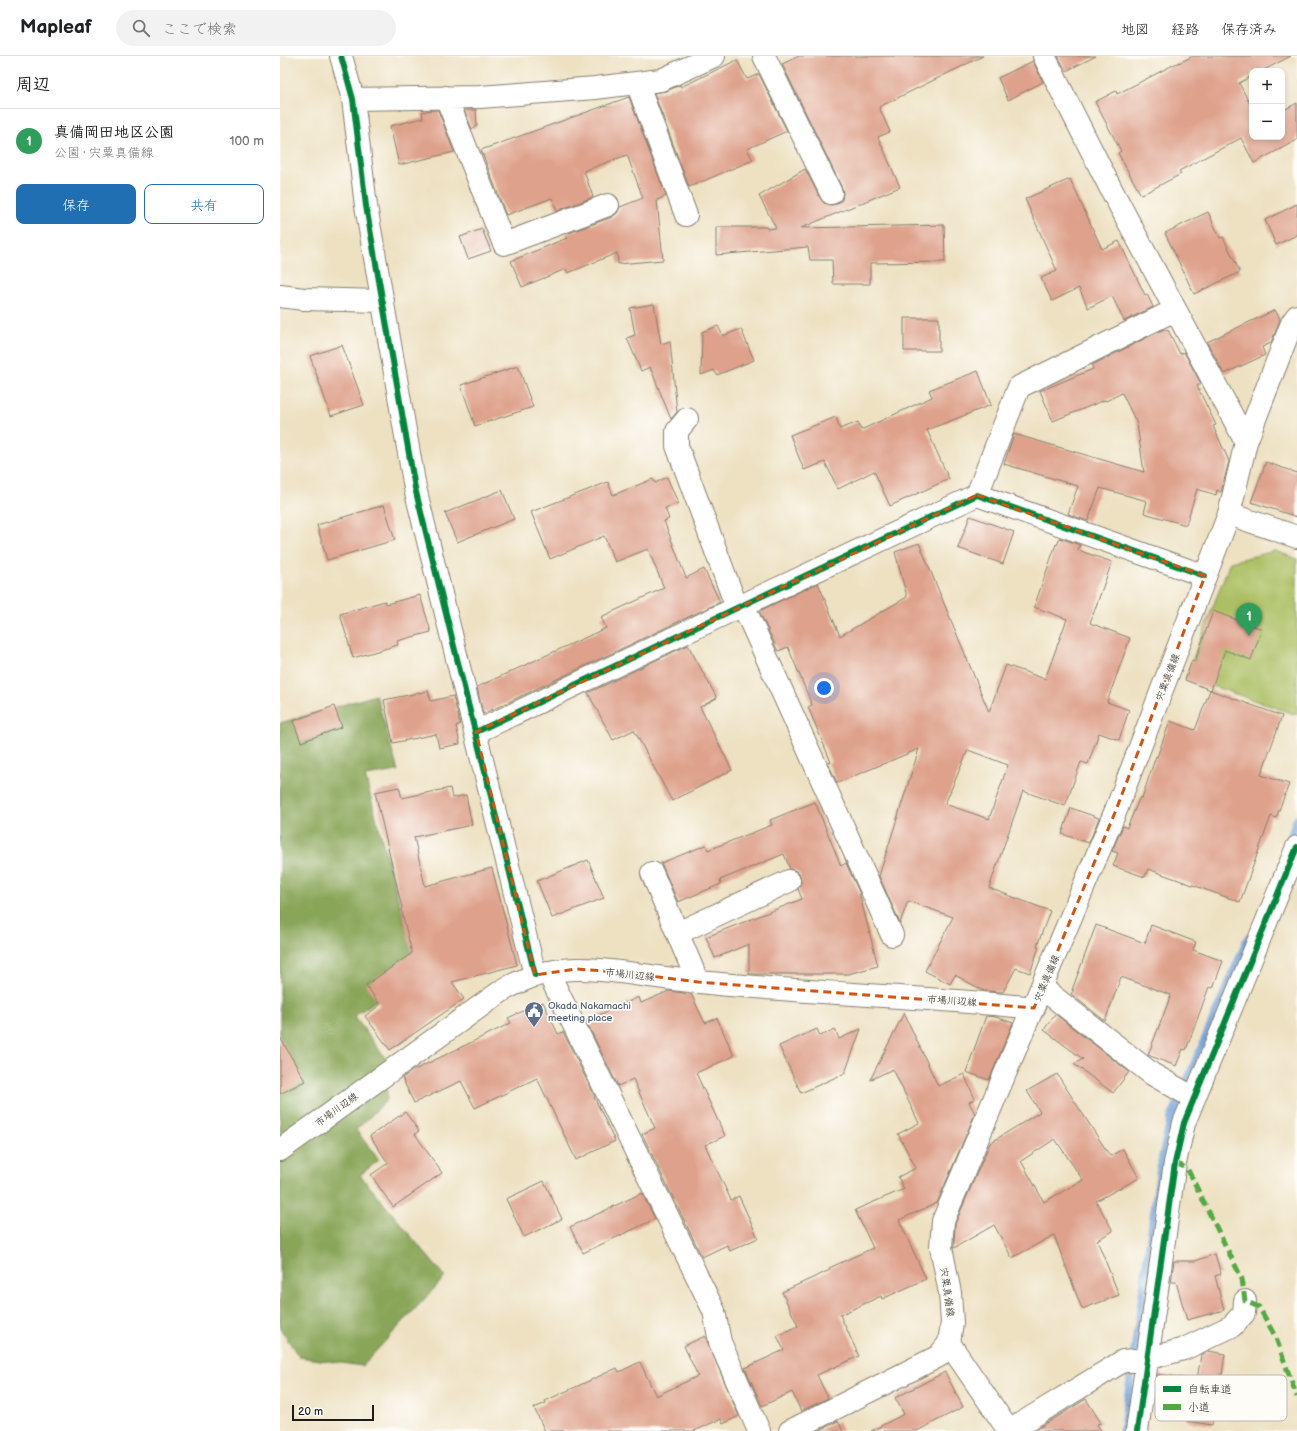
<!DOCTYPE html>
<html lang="ja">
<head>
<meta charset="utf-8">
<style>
	body { margin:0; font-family:"Balsamiq Sans","Klee One",sans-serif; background:#f2f2f2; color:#202124 }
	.controls { position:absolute; right:12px; top:12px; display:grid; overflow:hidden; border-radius:8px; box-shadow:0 2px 6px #0003 }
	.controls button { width:36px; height:36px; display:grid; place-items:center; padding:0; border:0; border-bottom:1px solid #e0e0e0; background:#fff; color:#202124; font:20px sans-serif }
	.scale { position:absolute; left:12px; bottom:10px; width:82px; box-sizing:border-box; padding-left:4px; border:2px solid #1c1c1c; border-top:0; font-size:11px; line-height:14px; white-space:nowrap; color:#1c1c1c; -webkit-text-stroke:3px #fdfcf7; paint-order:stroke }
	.you { position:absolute; left:544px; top:632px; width:14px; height:14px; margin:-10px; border:3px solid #fff; border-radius:50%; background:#1a73e8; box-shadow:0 0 0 6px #1a73e833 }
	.badge { display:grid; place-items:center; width:26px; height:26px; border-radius:50%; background:#1f6fb2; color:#fff; font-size:13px; font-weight:700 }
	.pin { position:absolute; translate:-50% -33px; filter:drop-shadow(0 1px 2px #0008) }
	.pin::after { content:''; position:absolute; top:21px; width:14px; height:12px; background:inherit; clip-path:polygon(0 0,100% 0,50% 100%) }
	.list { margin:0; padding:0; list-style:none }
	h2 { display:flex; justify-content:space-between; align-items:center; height:52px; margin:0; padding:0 16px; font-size:17px }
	h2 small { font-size:13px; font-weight:400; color:#757577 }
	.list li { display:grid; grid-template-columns:26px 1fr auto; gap:12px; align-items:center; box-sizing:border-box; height:64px; padding:0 16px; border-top:1px solid #e0e0e0 }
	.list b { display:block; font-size:15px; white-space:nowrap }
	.list p { margin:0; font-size:13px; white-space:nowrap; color:#757577 }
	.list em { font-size:13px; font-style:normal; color:#757577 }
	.actions { display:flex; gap:8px; padding:12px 16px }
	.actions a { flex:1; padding:9px 0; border:1px solid #1f6fb2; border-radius:8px; text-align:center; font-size:14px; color:#1f6fb2 }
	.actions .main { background:#1f6fb2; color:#fff }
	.icon { flex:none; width:22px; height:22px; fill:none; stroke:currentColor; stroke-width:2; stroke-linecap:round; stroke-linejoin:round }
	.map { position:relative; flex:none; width:1017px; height:1375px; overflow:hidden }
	header { display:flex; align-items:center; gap:24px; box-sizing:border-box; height:56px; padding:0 20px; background:#fff; border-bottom:1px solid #e0e0e0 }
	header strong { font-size:19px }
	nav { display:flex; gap:22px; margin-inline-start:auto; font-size:14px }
	.search { width:280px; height:36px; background:#f2f2f2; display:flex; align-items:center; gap:10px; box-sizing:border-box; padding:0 14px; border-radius:22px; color:#757577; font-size:15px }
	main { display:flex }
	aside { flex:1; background:#fff }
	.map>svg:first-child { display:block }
	.green { fill:#acbf63; stroke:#646e40 }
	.forest { fill:#89a659; stroke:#52613a }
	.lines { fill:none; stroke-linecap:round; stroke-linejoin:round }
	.stream { stroke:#6ea1d9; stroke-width:8 }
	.building { fill:#dea18b; fill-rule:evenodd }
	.street-casing { stroke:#857e6f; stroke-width:24 }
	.secondary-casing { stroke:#857e6f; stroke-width:24 }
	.street { stroke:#fff; stroke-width:22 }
	.secondary { stroke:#fff; stroke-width:22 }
	.quiet { stroke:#52a943; stroke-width:5; stroke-dasharray:10 5; stroke-linecap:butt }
	.cycleway-casing { stroke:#fdfcf7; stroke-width:8 }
	.cycleway { stroke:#00873e; stroke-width:6 }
	.marked { fill:none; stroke:#d4530e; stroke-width:3; stroke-dasharray:8 5; stroke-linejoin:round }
	.labels { text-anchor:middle; stroke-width:3.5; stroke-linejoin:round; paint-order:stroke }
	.street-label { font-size:10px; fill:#1c1c1c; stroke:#fdfcf7 }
	.service-label { font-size:10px; fill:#4e5e75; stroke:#fdfcf7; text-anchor:start }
	.key { fill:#fdfcf7; stroke:#bab9b5; stroke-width:1 }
	.key-label { font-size:11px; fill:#1c1c1c }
</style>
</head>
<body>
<header>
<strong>Mapleaf</strong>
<div class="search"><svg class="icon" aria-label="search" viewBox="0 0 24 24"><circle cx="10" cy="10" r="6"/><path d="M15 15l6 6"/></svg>ここで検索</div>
<nav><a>地図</a><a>経路</a><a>保存済み</a></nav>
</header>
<main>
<aside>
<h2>周辺<small></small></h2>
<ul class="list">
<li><span class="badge" style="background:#2e9e5b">1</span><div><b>真備岡田地区公園</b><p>公園 · 宍粟真備線</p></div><em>100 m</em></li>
</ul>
<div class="actions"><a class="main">保存</a><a>共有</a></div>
</aside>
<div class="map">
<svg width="1017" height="1375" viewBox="0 0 1017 1375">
	<rect width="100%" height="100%" fill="#fdfcf7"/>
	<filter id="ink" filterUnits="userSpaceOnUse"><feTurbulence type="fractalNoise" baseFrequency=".025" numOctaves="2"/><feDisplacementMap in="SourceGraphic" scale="8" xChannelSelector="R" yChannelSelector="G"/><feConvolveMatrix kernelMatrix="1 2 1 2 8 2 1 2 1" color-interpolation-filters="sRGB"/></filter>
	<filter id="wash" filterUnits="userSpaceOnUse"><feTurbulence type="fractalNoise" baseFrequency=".012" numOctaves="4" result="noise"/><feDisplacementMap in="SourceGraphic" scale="16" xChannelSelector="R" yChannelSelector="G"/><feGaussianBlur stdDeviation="0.9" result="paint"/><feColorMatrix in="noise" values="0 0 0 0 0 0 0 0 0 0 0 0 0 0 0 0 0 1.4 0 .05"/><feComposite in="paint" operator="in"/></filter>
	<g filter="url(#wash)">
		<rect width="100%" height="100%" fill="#eee1c2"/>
		<path class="green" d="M 995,495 L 1017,503 L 1017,659 L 906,621 L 950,506 Z"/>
		<path class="forest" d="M 96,639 L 118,715 L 85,720 L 125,868 L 151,907 L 74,960 L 106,1003 L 107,1044 L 76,1074 L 99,1104 L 80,1119 L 165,1221 L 82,1310 L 19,1301 L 0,1272 L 0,667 Z"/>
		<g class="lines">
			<path class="stream" d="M 1006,794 L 1017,763
				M 843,1375 L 881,1107 L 891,1063 L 968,882"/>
		</g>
		<g id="blocks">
			<path class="building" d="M 519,0 L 703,0 L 599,51 L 610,76 L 598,81 L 620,131 L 521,172 L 664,169 L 665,206 L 590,207 L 590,228 L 553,228 L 552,204 L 530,204 L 528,191 L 436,199 L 436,171 L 486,171 L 487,173 L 496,172 L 479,140 L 525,113 L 540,142 L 544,147 L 551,149 L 557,148 L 562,144 L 563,137 L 562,132 L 502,8 Z
				M 778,0 L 816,0 L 786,15 Z
				M 913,0 L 1011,0 L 982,15 L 972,15 L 972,20 L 959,27 L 972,52 L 972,81 L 1002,81 L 1002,55 L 1017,47 L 1017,84 L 974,107 L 961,82 L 899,115 L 901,118 L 861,139 L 838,97 L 841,95 L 815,46 L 836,35 L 837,38 L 899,6 L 899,7 Z
				M 457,4 L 467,23 L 479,18 L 507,75 L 467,93 L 473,104 L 409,131 L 374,37 L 386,35 L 400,29 L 401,31 Z
				M 753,5 L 763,26 L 728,44 L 718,22 Z
				M 349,41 L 386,140 L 377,144 L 383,204 L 338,208 L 337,197 L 288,217 L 286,213 L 242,231 L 231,205 L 287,182 L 286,178 L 332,161 L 337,157 L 340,151 L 363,142 L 347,99 L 304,115 L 313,141 L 277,155 L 272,142 L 226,159 L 201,94 Z
				M 152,54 L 158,54 L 174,96 L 119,109 L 110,70 L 143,62 L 142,56 Z
				M 184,54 L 196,54 L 197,70 L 192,73 Z
				M 790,123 L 822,193 L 839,185 L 865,239 L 867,238 L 873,251 L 844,265 L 832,240 L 808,252 L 799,232 L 772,245 L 761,222 L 777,215 L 745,143 Z
				M 1017,148 L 1017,179 L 996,189 L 985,164 Z
				M 928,156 L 940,182 L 943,181 L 960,216 L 914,238 L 885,177 Z
				M 202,173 L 211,195 L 188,203 L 180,181 Z
				M 374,248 L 381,288 L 390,285 L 397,356 L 391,363 L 370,311 L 361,315 L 347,282 L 355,279 L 350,252 Z
				M 995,254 L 1000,263 L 991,287 L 982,291 L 985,299 L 944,318 L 927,286 Z
				M 624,262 L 659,262 L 659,295 L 624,295 Z
				M 438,270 L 443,280 L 461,273 L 474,304 L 437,319 L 434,314 L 421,319 L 422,276 Z
				M 884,273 L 885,275 L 888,274 L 900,298 L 904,296 L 921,328 L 917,330 L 936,369 L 933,370 L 949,405 L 941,436 L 937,434 L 936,439 L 917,433 L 906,469 L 864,457 L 867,445 L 820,432 L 808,465 L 788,458 L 798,430 L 724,408 L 734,378 L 864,416 L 857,368 L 842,337 L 826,345 L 825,344 L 773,365 L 760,335 L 813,313 L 812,309 Z
				M 62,289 L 84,349 L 51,360 L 30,300 Z
				M 238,310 L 253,351 L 195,370 L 181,329 Z
				M 698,315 L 711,349 L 647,374 L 669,423 L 610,450 L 594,415 L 558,433 L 545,406 L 524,414 L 510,379 L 556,361 L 560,373 L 578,366 L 581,374 L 652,341 L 649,334 Z
				M 986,406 L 1017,417 L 1017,461 L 971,446 Z
				M 387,421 L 398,447 L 385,452 L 389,463 L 384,465 L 406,522 L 424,513 L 440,546 L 203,658 L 197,631 L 326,572 L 321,561 L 384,532 L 368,493 L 335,506 L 324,480 L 270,503 L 251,456 L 328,426 L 333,439 L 373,423 L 375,427 Z
				M 222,434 L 234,463 L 177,486 L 165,457 Z
				M 104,449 L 115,484 L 47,504 L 37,469 Z
				M 690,460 L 734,476 L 723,508 L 678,492 Z
				M 780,482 L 800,489 L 798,494 L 832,506 L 810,567 L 850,582 L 827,646 L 849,654 L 839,684 L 819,677 L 808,708 L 801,706 L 785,750 L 743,735 L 709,832 L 770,855 L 757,890 L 759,891 L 750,917 L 736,912 L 723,936 L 704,935 L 675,919 L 670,928 L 645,915 L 673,861 L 628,845 L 620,867 L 599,820 L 639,693 L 557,727 L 548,707 L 551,706 L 528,651 L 532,649 L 508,591 L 498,595 L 479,555 L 538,527 L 560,580 L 627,541 L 615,496 L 639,487 L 709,656 L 726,609 L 765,623 L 787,563 L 754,551 L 776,488 L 777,489 ZM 688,694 L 728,709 L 709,763 L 665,748 Z
				M 140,539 L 151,576 L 117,585 L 118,589 L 73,602 L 60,558 L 105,545 L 106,548 Z
				M 933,555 L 982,573 L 971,604 L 945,594 L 931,634 L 905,624 L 912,604 L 915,605 Z
				M 408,589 L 437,642 L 420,651 L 452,714 L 392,745 L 354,674 L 333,684 L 308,637 Z
				M 930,634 L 1002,660 L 981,719 L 1009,728 L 996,762 L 991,760 L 960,846 L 868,813 L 865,821 L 833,810 L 838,797 L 832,795 L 843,770 L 847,772 L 860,741 L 862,742 L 876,700 L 877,701 L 890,665 L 915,674 Z
				M 148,635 L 151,645 L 173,640 L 180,668 L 176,670 L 180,688 L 159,692 L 156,678 L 113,687 L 104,644 Z
				M 54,650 L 62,671 L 21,686 L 13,665 Z
				M 119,731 L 122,742 L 170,732 L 172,742 L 186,739 L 192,769 L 134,781 L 145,830 L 212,812 L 237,909 L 172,926 L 184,943 L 110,994 L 85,960 L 100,949 L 86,929 L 132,897 L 121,853 L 122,852 L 95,736 Z
				M 535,746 L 561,810 L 566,807 L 579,836 L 598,910 L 568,918 L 469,918 L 469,888 L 435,902 L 426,881 L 522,843 L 518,833 L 521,826 L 520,819 L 516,815 L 510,813 L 504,798 L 440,824 L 441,828 L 398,846 L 381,807 L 426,789 L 428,794 L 492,769 L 490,764 Z
				M 791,752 L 819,762 L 809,787 L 782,778 Z
				M 308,804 L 324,842 L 272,862 L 257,825 Z
				M 816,869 L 865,887 L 871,869 L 916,886 L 913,894 L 943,905 L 933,932 L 929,931 L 906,994 L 903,993 L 896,1010 L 868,999 L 891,939 L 841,921 L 825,965 L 791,938 L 794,934 L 792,934 Z
				M 389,935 L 411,938 L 425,967 L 437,962 L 454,1000 L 416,1017 L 445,1080 L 425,1089 L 451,1144 L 459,1140 L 478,1182 L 450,1195 L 447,1189 L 422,1201 L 362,1078 L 375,1072 L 353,1023 L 338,1030 L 306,965 L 359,941 L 361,947 Z
				M 263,946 L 278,978 L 283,976 L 315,1041 L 314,1041 L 335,1085 L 296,1104 L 257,1022 L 195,1052 L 181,1025 L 134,1047 L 122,1022 L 132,1015 L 231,967 L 228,962 Z
				M 624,957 L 658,1030 L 684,1018 L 695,1043 L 689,1046 L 695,1058 L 657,1147 L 619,1164 L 646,1223 L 602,1243 L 601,1240 L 560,1259 L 579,1300 L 537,1319 L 548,1342 L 521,1355 L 512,1336 L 482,1350 L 465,1312 L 504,1294 L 497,1280 L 518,1270 L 502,1236 L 550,1214 L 549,1212 L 593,1192 L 575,1154 L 624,1133 L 618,1121 L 636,1112 L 618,1078 L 639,1067 L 613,1013 L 590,1024 Z
				M 775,958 L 849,1016 L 833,1037 L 794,1008 L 803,1003 L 764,974 Z
				M 706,960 L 716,961 L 733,967 L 709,1024 L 686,1016 Z
				M 537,973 L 540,980 L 555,973 L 559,983 L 581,973 L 565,1017 L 521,1037 L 499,990 Z
				M 0,981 L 25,1025 L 0,1038 Z
				M 777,1018 L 830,1100 L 843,1093 L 859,1122 L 816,1145 L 833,1175 L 817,1184 L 839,1239 L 802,1253 L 774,1179 L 732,1202 L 714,1169 L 674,1192 L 674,1190 L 675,1168 L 710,1087 L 760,1056 L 747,1035 ZM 775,1083 L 803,1124 L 764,1146 L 741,1105 Z
				M 125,1056 L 139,1075 L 135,1078 L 162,1117 L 113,1151 L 91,1119 L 108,1107 L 90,1080 Z
				M 264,1125 L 282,1163 L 244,1181 L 226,1143 Z
				M 362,1137 L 375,1163 L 303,1197 L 290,1171 Z
				M 935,1198 L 941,1218 L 935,1220 L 944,1254 L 907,1264 L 896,1226 L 891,1226 L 894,1205 L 915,1205 Z
				M 425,1280 L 459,1360 L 443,1368 L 441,1363 L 414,1375 L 265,1375 L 254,1352 L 266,1347 L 265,1345 L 337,1312 L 339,1316 L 360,1306 L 376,1340 L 418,1320 L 404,1290 Z
				M 929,1295 L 945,1298 L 942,1319 L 940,1318 L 932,1369 L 906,1365 L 908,1351 L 874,1345 L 878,1318 L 917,1324 L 921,1299 Z
				M 665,1316 L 683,1351 L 637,1375 L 591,1375 L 624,1358 L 615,1342 Z
				M 806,1343 L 821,1367 L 817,1368 L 821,1375 L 754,1375 Z
				M 558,1365 L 563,1375 L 538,1375 Z"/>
		</g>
	</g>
	<g filter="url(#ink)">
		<use href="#blocks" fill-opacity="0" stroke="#857e6f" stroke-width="1"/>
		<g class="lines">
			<defs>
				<path id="street" d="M 61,0 L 73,43 L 86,150 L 135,432 L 255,919
					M 484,0 L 551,137
					M 764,0 L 831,133 L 966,386
					M 357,27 L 406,159
					M 166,41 L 224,188 L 328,149
					M 73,43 L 200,41 L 315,32 L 381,24 L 434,0
					M 0,240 L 24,243 L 103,245
					M 407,363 L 397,375 L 397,390 L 457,552
					M 697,439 L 739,331 L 895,254
					M 949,458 L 966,386 L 1012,267 L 1017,260
					M 463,549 L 612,879
					M 196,676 L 463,549 L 697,439 L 925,520
					M 372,817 L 418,926
					M 398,877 L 509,825
					M 268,916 L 434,1255 L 440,1286 L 479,1375
					M 762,932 L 872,1018 L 914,1042
					M 669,1287 L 729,1375
					M 729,1375 L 843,1305 L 867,1303 L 904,1293 L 952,1270 L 964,1257 L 965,1245
					M 857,1375 L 895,1107 L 904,1067 L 1017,791"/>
				<path id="secondary" d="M 0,1094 L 223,934 C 247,921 267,914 295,913 C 320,912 346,917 370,920 C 401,924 432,928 464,930 C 560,939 657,941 754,952
					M 510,1375 L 659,1300 L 669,1287 L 672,1267 L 670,1237 L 661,1191 L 663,1165 L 836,754 L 949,458 L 1017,481"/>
			</defs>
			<use href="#street" class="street-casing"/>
			<use href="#secondary" class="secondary-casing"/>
			<use href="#street" class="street"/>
			<use href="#secondary" class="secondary"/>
			<path class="quiet" d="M 895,1107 L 907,1112 L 962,1223 L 965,1245 L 979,1251 L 996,1282 L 1017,1341"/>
			<defs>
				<path id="cycleway" d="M 61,0 L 73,43 L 86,150 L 135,432 L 255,919
					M 196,676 L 463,549 L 697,439 L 925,520
					M 857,1375 L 895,1107 L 904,1067 L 1017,791"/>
			</defs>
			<use href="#cycleway" class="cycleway-casing"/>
			<use href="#cycleway" class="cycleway"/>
		</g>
	</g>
	<path class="marked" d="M 697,439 L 925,520 L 836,754 L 754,952 L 418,926 L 338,916 L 296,913 L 255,919 L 196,676 Z"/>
	<defs>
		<symbol id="civic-pin" viewBox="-11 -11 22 30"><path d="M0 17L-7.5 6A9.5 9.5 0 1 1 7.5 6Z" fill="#5c6f8a" stroke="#fdfcf7"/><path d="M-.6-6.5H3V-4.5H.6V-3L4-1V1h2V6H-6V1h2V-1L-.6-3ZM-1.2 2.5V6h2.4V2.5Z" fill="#fff"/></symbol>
	</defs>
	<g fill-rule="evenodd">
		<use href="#civic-pin" x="243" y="944" width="22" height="30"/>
	</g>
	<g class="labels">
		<g class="street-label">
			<text transform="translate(887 621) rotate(-69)" y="4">宍粟真備線</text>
			<text transform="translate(350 918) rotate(6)" y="4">市場川辺線</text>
			<text transform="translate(766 922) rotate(-67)" y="4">宍粟真備線</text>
			<text transform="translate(672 944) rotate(4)" y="4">市場川辺線</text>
			<text transform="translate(56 1053) rotate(-36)" y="4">市場川辺線</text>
			<text transform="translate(668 1236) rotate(82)" y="4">宍粟真備線</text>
		</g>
		<g class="service-label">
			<text x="268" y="953">Okada Nakamachi<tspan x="268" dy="12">meeting place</tspan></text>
		</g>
	</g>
	<rect x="875" y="1319" width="132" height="46" rx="6" class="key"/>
	<rect x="883" y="1330" width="18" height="6" fill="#00873e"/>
	<rect x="883" y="1348" width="18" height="6" fill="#52a943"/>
	<g class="key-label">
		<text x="908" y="1337">自転車道</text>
		<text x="908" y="1355">小道</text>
	</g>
</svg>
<div class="controls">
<button>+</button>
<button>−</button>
</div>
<div class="scale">20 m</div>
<div class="you"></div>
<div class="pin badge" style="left:969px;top:580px;background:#2e9e5b">1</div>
</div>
</main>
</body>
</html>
